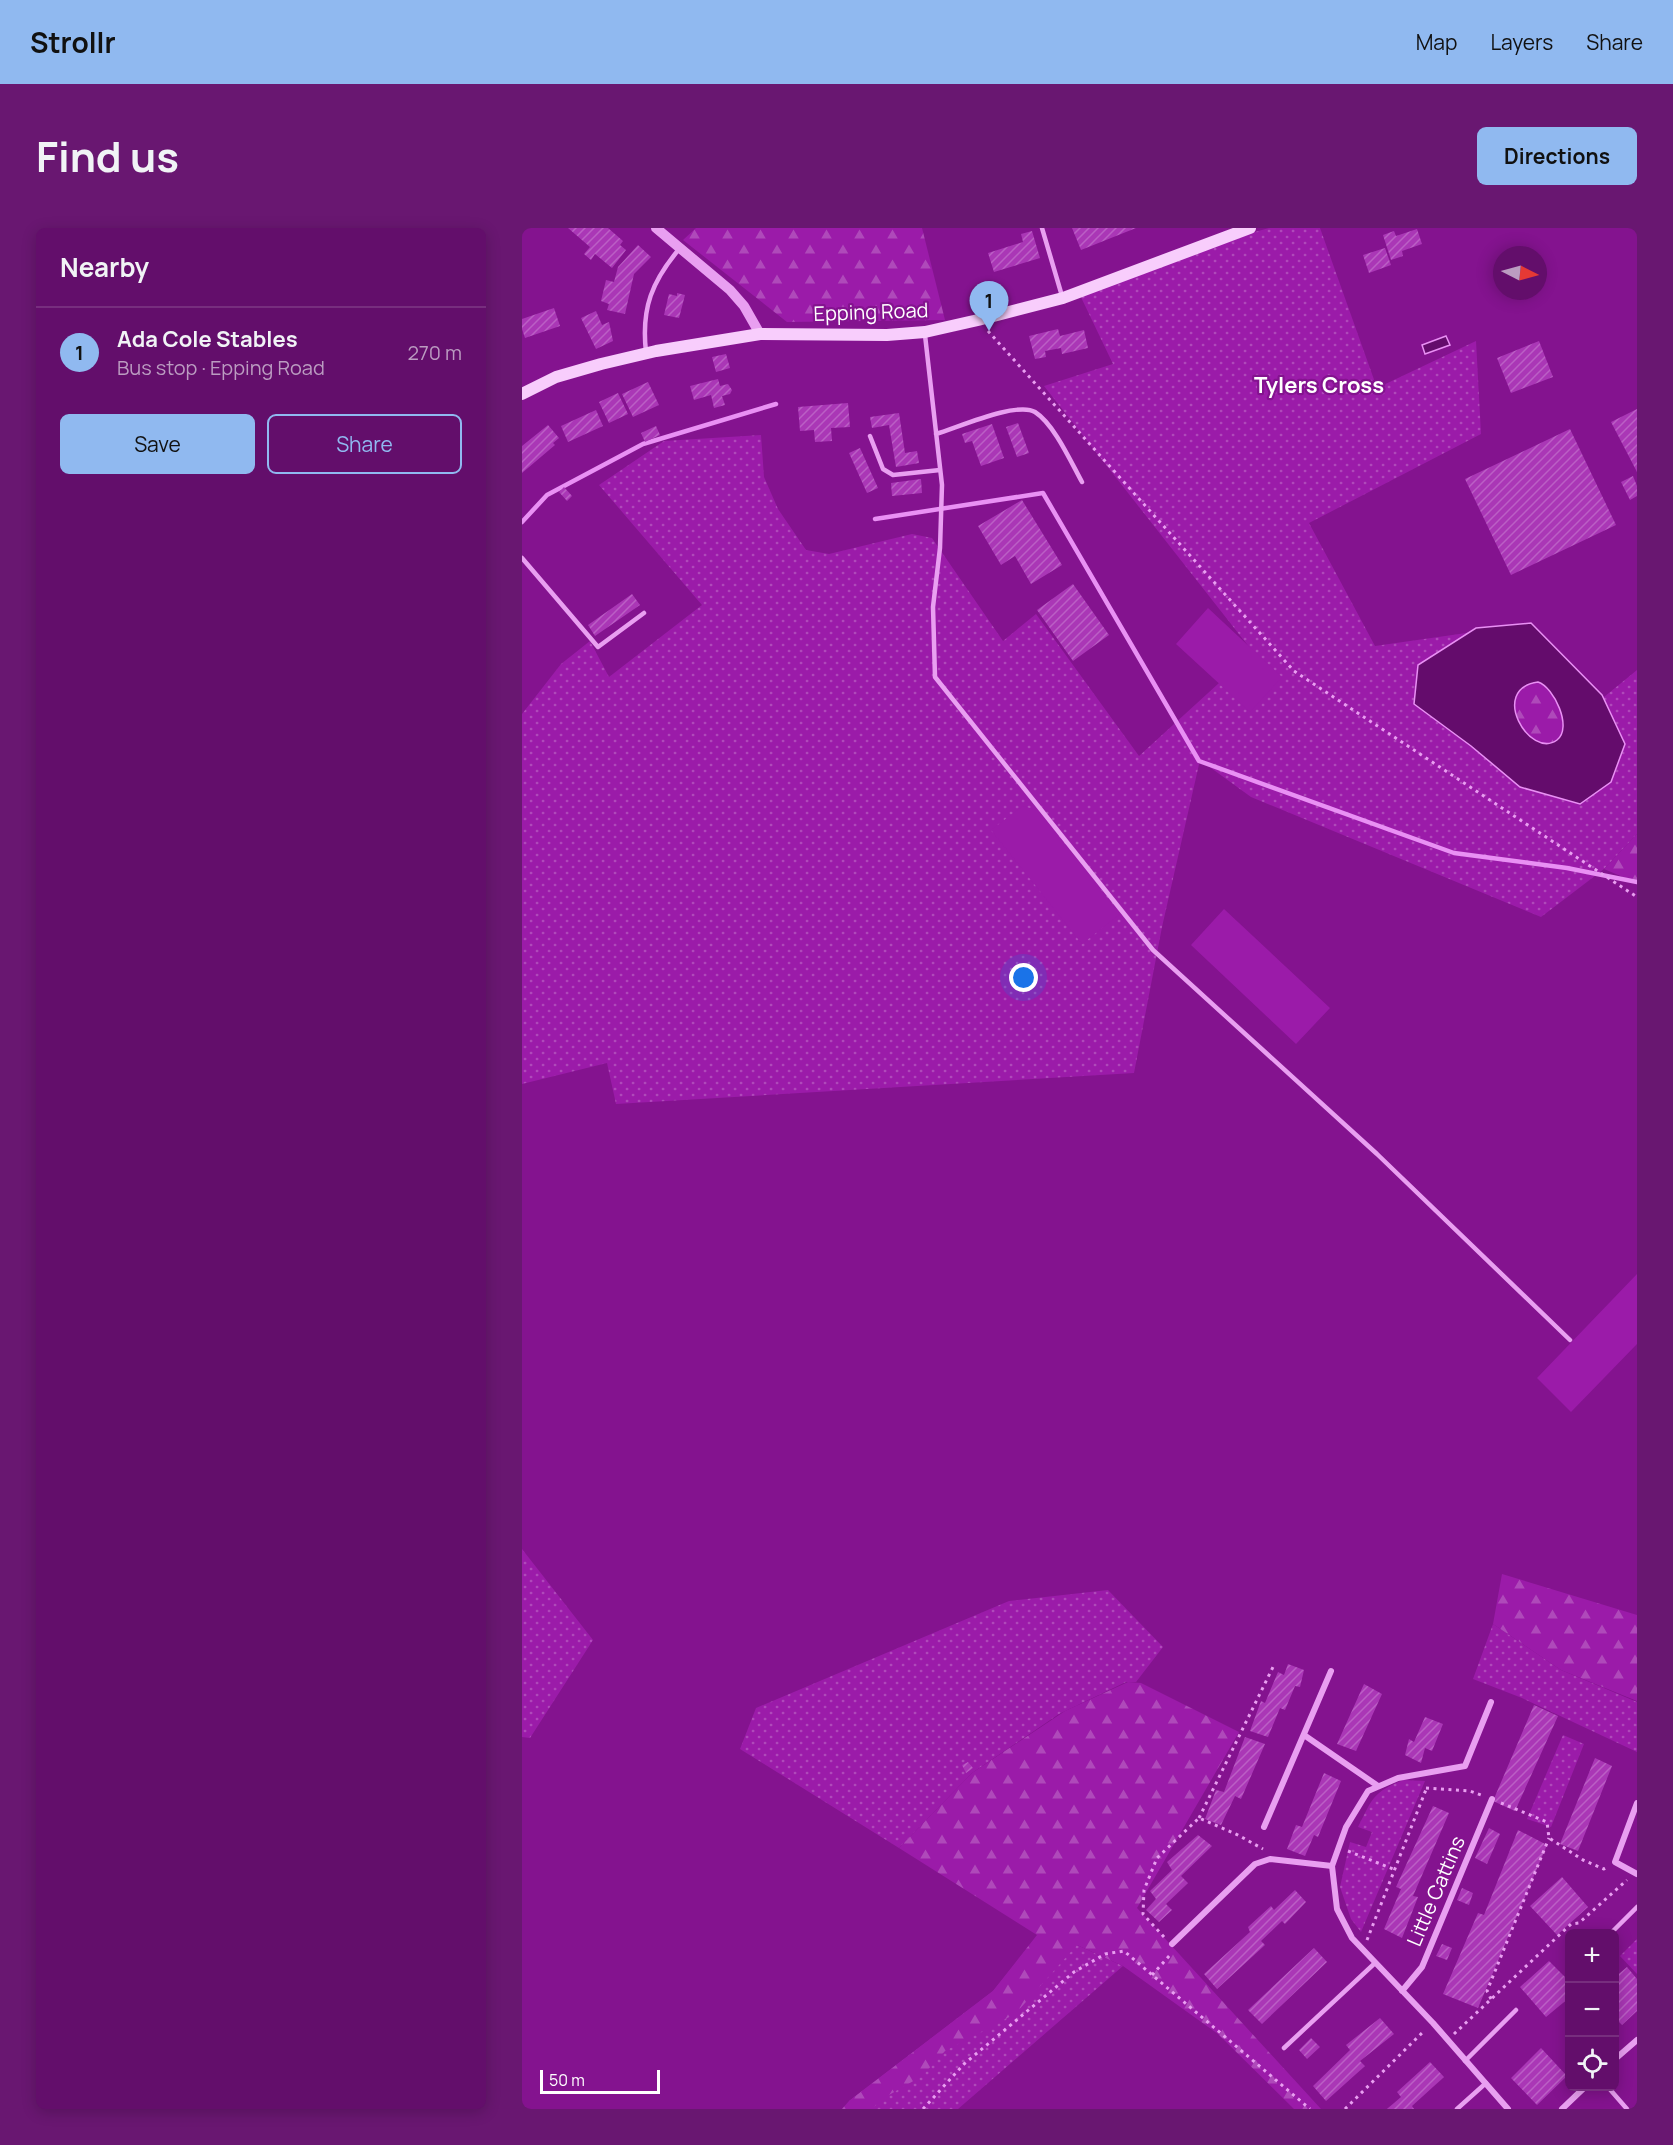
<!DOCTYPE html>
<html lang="en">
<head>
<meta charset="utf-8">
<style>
	body { margin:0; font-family:Manrope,sans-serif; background:#691771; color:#f1f3f6 }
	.controls { position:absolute; right:18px; bottom:18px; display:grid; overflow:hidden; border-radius:9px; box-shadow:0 3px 15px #0003 }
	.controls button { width:54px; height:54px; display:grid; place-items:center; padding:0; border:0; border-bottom:2px solid #772e7e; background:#630e6b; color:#f1f3f6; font:30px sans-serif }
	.compass { position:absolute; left:971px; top:18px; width:54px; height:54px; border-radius:50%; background:#630e6b; box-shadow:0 3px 15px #0003; rotate:96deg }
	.scale { position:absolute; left:18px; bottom:15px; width:120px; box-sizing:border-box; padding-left:6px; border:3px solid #fff; border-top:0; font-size:16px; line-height:21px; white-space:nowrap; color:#fff; -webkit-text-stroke:4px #84138f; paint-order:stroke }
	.you { position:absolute; left:502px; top:750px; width:21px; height:21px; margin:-15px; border:4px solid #fff; border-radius:50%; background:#1a73e8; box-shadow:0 0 0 9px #1a73e833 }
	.badge { display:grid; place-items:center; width:39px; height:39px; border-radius:50%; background:#90b9f0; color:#111; font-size:20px; font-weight:700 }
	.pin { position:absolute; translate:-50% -50px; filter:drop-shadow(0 2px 3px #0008) }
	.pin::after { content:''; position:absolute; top:32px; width:21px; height:18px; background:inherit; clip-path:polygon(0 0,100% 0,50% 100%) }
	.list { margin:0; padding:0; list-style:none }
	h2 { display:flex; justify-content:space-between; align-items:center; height:78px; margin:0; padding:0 24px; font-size:26px }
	h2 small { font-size:20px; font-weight:400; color:#bb9cc1 }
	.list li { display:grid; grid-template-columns:39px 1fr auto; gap:18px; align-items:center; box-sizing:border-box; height:90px; padding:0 24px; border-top:2px solid #772e7e }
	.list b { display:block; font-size:22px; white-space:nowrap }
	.list p { margin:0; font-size:20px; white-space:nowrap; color:#bb9cc1 }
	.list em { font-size:20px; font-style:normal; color:#bb9cc1 }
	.actions { display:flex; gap:12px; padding:18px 24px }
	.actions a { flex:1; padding:14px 0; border:2px solid #90b9f0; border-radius:9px; text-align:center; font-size:21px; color:#90b9f0 }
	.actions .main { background:#90b9f0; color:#111 }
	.icon { flex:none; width:33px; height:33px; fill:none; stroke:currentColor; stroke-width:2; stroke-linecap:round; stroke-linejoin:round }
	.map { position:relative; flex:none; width:1115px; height:1881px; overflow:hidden; border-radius:9px }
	header { display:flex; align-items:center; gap:36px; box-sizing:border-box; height:84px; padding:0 30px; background:#90b9f0; color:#111 }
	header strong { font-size:28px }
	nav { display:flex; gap:33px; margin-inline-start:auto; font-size:21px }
	.intro { display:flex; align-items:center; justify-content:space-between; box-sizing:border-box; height:144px; padding:0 36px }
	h1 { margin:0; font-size:42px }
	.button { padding:15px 27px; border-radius:9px; background:#90b9f0; color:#111; font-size:21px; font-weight:700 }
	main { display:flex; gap:36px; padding:0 36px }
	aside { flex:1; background:#630e6b; border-radius:9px; box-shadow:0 3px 15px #0003 }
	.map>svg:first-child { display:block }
	.grass { fill:url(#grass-dots) }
	.forest { fill:url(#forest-firs) }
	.pitch { fill:#9b1ba9 }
	.water { fill:#640c6c; stroke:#e990f4; stroke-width:1.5; fill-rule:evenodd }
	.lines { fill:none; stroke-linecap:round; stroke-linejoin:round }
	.stream { stroke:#e990f4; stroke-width:4.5 }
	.building { fill:url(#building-hatch) }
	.path { stroke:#e99ff1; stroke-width:3; stroke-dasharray:3 4.5; stroke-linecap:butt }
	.service { stroke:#e99ff1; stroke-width:4.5 }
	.minor { stroke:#e99ff1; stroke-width:6 }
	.tertiary { stroke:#e99ff1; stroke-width:10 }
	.secondary { stroke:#f8cdfc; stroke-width:12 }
	.labels { text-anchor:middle; stroke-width:4.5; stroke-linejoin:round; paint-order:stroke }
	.street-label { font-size:20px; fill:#fff; stroke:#84138f }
	.quarter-label { font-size:22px; font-weight:bold; fill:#fff; stroke:#84138f }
</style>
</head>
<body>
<header>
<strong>Strollr</strong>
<nav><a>Map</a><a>Layers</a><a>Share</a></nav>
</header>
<div class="intro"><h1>Find us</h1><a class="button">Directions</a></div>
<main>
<aside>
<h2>Nearby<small></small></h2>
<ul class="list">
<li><span class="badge">1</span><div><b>Ada Cole Stables</b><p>Bus stop · Epping Road</p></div><em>270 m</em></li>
</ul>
<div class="actions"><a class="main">Save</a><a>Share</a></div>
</aside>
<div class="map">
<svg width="1115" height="1881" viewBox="0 0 1115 1881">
	<defs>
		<pattern id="grass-dots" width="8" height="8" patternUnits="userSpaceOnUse" patternTransform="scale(1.5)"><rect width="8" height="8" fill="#9b1ba9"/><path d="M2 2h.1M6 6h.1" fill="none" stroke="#af49ba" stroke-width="1.8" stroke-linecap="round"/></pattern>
		<pattern id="forest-firs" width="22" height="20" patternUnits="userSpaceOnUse" patternTransform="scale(1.5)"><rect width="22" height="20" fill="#9b1ba9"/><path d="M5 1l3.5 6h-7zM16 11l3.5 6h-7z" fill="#af49ba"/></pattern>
		<pattern id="building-hatch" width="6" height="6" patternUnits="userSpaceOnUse" patternTransform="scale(1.5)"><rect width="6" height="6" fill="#aa37b6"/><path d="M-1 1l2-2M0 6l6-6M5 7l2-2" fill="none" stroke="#bb5fc5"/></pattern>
	</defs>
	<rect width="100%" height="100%" fill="#84138f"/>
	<path class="grass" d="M 747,0 L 798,0 L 855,160 L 954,113 L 959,206 L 787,295 L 853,418 L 1007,396 L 1082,469 L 1115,442 L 1115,606 L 1082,641 L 1019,689 L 729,569 L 678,532 L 640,699 L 612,845 L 94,876 L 85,835 L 0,856 L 0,486 L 39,436 L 68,413 L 87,449 L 180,377 L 77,257 L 142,213 L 239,207 L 242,249 L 256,281 L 284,322 L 307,326 L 390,306 L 410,310 L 481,413 L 514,386 L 617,528 L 731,424 L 522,158 L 591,136 L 557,65 L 683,18 Z
		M 0,1321 L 71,1412 L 8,1510 L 0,1509 Z
		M 586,1362 L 641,1419 L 614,1454 L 604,1454 L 537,1486 L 450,1545 L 377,1620 L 218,1521 L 234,1480 L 487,1373 Z
		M 971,1396 L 1039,1442 L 1115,1474 L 1115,1524 L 1000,1470 L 951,1451 Z
		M 1041,1507 L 1062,1516 L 1029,1599 L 1005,1591 Z
		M 881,1552 L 903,1553 L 839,1704 L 829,1691 L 818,1659 L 828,1614 L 844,1619 L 850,1604 L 836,1599 C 851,1570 850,1565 881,1552 Z
		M 516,1707 L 555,1717 L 601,1738 L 436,1881 L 335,1881 L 327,1873 L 471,1763 Z
		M 1115,1711 L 1115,1746 L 1098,1728 Z"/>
	<path class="forest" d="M 174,0 L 400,0 L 423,92 L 265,94 L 161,12 Z
		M 1017,454 C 1032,459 1051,500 1034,512 C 1008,532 966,461 1017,454 Z
		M 1115,606 L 1115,655 L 1082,641 Z
		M 980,1346 L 1115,1387 L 1115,1473 L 1039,1442 L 971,1396 Z
		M 606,1454 L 619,1455 L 717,1504 L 615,1680 L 799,1881 L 772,1881 L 696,1806 L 601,1738 L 555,1717 L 493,1786 L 423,1823 L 400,1848 L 360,1871 L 350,1881 L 320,1881 L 327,1873 L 471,1763 L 515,1707 L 377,1620 L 450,1545 L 543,1483 Z"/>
	<path class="pitch" d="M 686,380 L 760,449 L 728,484 L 654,416 Z
		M 501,578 L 517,583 L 598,686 L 560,716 L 469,602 Z
		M 702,681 L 808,780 L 774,816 L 669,717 Z
		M 1115,1046 L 1115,1116 L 1049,1184 L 1015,1150 Z"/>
	<path class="water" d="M 924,108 L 928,117 L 903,126 L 900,117 Z
		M 1009,395 L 1080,467 L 1103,516 L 1089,554 L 1058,576 L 998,559 L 949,518 L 892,476 L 896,437 L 954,400 ZM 1016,454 C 1032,459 1051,500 1035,512 C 1008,532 966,461 1016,454 Z"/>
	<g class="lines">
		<path class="stream" d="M 353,291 L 521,265 L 677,533 L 932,625 L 1045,640 L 1115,654
			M 0,294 L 25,267 L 121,216 L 254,176"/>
	</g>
	<path class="building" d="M 46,0 L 86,0 L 101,13 L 98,17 L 104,22 L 90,40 L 73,26 L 69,32 L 62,26 L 68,19 Z
		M 550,0 L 614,0 L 559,22 Z
		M 895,1 L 900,16 L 880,23 L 881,28 L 869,32 L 861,7 L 872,3 L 874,8 Z
		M 510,3 L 518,30 L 472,44 L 466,25 L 501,14 L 499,6 Z
		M 116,17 L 129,29 L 112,46 L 103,86 L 85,82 L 87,76 L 79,73 L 84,52 L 92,54 L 96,39 Z
		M 863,20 L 869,37 L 847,45 L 841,27 Z
		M 155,65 L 163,67 L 157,90 L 142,87 L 147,66 L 155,68 Z
		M 32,80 L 38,98 L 3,110 L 0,101 L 0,91 Z
		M 74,83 L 80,97 L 87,94 L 91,113 L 74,121 L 59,90 Z
		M 536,101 L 538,108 L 562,102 L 566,120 L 540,126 L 539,120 L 523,123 L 524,129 L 513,131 L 507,108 Z
		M 1017,113 L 1031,149 L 989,165 L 975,130 Z
		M 204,126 L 208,140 L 194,144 L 190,129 Z
		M 196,151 L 198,158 L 206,156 L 210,162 L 208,166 L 200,168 L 203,177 L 192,180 L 189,167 L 172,172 L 168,158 Z
		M 126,154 L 137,177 L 111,189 L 100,166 Z
		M 96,165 L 106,186 L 87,195 L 77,174 Z
		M 326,175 L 328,199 L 309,200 L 310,213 L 293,214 L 292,202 L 278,203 L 276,179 Z
		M 1115,181 L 1115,244 L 1089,194 Z
		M 74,182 L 81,198 L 46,214 L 39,198 Z
		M 377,185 L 383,225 L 395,223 L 397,235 L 374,239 L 367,197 L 350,200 L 348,189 Z
		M 496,195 L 507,225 L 495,229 L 484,199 Z
		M 470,196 L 482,230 L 459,238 L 450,213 L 443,215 L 440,206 Z
		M 26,197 L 37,210 L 31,215 L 33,217 L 0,245 L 0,218 Z
		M 134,198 L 138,207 L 123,214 L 119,205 Z
		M 1048,201 L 1094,297 L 989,347 L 943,251 Z
		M 338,220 L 356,260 L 345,265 L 327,225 Z
		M 1111,248 L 1115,258 L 1115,268 L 1108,272 L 1099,254 Z
		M 399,251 L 400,265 L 370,268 L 369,255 Z
		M 42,259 L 50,268 L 45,273 L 37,264 Z
		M 500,272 L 540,337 L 509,356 L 493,328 L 479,337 L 456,298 Z
		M 551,356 L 587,407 L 551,433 L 515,382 Z
		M 110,366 L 118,377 L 73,408 L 66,397 Z
		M 766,1436 L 782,1442 L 778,1459 L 773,1458 L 763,1482 L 758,1480 L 746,1509 L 728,1503 L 739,1473 L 743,1475 L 756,1444 L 762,1447 Z
		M 842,1456 L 860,1466 L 834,1523 L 815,1516 Z
		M 1012,1477 L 1036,1488 L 993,1583 L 971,1573 Z
		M 903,1489 L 921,1496 L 910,1523 L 903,1520 L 899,1535 L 883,1527 L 887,1511 L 892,1514 Z
		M 723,1509 L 743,1516 L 719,1571 L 713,1568 L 699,1597 L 683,1591 L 694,1562 L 702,1564 Z
		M 1073,1530 L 1090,1538 L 1056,1623 L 1038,1616 Z
		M 446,1534 L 451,1540 L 444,1545 L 440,1537 Z
		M 802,1545 L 819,1553 L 796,1609 L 792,1607 L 783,1628 L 765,1621 L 774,1597 L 780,1599 Z
		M 911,1578 L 927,1585 L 891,1668 L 896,1669 L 880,1710 L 862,1701 L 879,1661 L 874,1659 Z
		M 967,1600 L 978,1606 L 965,1636 L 953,1630 Z
		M 996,1602 L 1025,1617 L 956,1780 L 921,1766 L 956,1685 L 962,1687 Z
		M 676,1607 L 690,1618 L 659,1648 L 666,1655 L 644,1676 L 650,1682 L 637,1694 L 624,1682 L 634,1671 L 628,1663 L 650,1642 L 645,1634 Z
		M 1040,1649 L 1066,1679 L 1035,1707 L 1008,1678 Z
		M 940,1660 L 951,1665 L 947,1677 L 935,1672 Z
		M 773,1662 L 784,1674 L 763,1696 L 760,1693 L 739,1713 L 743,1717 L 695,1761 L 682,1746 L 728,1704 L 726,1699 L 749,1678 L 752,1682 Z
		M 920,1716 L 930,1720 L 925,1732 L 914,1728 Z
		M 792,1720 L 805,1734 L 740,1796 L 726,1782 Z
		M 1027,1733 L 1048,1754 L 1048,1769 L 1024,1789 L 998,1759 Z
		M 1105,1739 L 1115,1751 L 1115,1783 L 1100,1797 L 1092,1789 L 1092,1750 Z
		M 858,1790 L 872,1806 L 838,1833 L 843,1838 L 804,1873 L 791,1858 L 828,1822 L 824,1817 Z
		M 789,1810 L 798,1819 L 785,1831 L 777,1822 Z
		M 1019,1820 L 1045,1848 L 1015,1877 L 989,1850 Z
		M 908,1834 L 922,1849 L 890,1878 L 892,1881 L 865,1881 L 879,1869 L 875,1864 Z"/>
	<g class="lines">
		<path class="path" d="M 466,103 L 772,443 L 1115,669
			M 904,1560 L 948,1563 L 962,1568
			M 979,1575 L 1025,1594 L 1027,1610 L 1061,1632 L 1082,1641 L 1084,1640
			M 677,1590 L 751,1439
			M 826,1623 L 871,1641
			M 642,1709 L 621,1686 L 622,1662 L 635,1630 L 677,1590 L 716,1607 L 741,1621
			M 845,1712 L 905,1559
			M 630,1747 L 649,1726
			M 969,1771 L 965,1763 L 1027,1610
			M 932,1806 L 1049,1696 L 1057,1695 L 1105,1652
			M 401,1881 L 442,1836 L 552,1744 L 583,1726 L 602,1723 L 788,1881
			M 823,1881 L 903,1802"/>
		<path class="service" d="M 520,0 L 540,68
			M 403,107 L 420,257 L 418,320 L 411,379 L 413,449 L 631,722 L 855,926 L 1048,1112
			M 124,124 C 119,80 130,53 158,20
			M 414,206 C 435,200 495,173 513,184 C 532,196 549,234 560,254
			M 348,208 L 361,241 L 371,247 L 418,242
			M 0,330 L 76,419 L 122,385
			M 1088,1706 L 1115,1679
			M 762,1820 L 853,1735
			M 943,1833 L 994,1782
			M 1085,1858 L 1105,1881
			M 935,1881 L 964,1855"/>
		<path class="minor" d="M 969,1474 L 943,1538 L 876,1550 L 846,1563 L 824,1599 L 810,1638 L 815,1681 L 830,1710 L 911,1795 L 986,1881
			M 782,1507 L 856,1558
			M 1115,1575 L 1093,1634 L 1115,1646
			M 742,1599 L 809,1443
			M 650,1716 L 733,1636 L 748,1631 L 810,1638
			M 880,1763 L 900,1739 L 970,1571
			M 1092,1832 L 1115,1812
			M 1040,1881 L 1064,1858"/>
		<path class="tertiary" d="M 134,0 L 208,62 L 222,78 L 238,106"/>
		<path class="secondary" d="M 0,166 L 34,149 L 79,136 L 134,123 L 238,106 L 365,107 L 403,104 L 456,92 L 541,70 L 728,0"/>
	</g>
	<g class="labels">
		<g class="street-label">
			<text transform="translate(349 84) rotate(-2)" y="7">Epping Road</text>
			<text transform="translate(914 1663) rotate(-67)" y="7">Little Cattins</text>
		</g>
		<g class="quarter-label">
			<text x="797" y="165">Tylers Cross</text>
		</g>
	</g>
</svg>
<div class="controls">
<button>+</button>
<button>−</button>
<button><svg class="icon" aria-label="locate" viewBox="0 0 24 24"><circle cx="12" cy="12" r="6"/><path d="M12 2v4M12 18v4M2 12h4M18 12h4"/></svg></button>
</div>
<svg class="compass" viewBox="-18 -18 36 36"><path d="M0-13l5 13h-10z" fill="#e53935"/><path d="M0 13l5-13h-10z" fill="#bb9cc1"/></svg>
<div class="scale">50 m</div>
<div class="you"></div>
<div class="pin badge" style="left:467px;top:103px">1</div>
</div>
</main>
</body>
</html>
